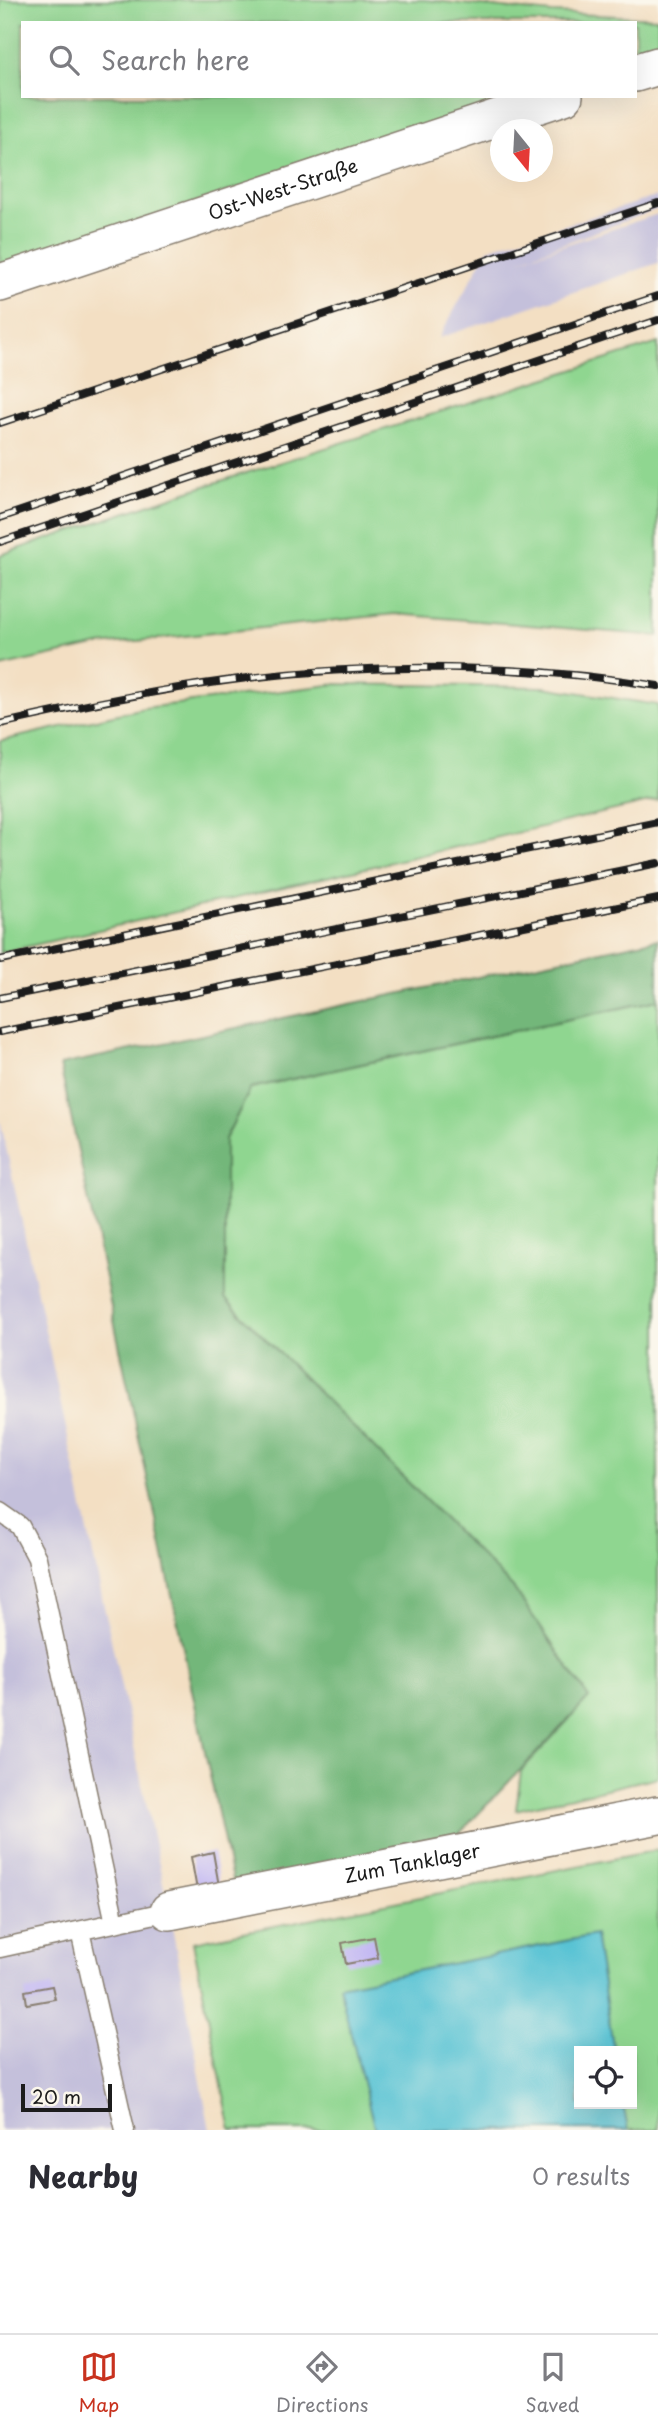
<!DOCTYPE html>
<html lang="en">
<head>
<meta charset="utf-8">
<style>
	body { margin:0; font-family:"Playpen Sans",sans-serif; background:#f2f2f3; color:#2b2b33 }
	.controls { position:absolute; right:21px; bottom:21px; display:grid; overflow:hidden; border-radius:0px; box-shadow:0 7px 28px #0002 }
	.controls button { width:63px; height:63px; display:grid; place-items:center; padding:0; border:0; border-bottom:2px solid #e1e1e2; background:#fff; color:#2b2b33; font:35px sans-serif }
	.compass { position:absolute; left:490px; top:119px; width:63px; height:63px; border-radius:50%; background:#fff; box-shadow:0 7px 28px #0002; rotate:162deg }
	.scale { position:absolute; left:21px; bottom:18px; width:91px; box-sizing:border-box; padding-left:7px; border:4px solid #1c1c1c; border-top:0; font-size:19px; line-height:24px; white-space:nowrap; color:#1c1c1c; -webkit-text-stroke:5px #fbf7ec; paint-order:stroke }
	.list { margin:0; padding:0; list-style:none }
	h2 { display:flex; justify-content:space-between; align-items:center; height:91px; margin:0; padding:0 28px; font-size:30px }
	h2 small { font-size:23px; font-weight:400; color:#7c7c81 }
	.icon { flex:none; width:38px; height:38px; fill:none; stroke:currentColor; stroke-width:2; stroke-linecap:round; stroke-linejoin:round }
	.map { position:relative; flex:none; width:658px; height:2130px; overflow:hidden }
	.search { position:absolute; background:#fff; box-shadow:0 7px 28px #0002; left:21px; right:21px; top:21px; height:77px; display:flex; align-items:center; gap:18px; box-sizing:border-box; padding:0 24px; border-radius:0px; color:#7c7c81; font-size:26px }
	.sheet { height:203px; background:#fff }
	nav { display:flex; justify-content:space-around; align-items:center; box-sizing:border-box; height:98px; border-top:2px solid #e1e1e2; background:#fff; font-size:19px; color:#7c7c81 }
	nav a { display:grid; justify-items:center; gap:4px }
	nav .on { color:#c8321e }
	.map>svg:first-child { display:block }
	.industrial { fill:#c4c0db }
	.green { fill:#8fd690; stroke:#567956; stroke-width:2; fill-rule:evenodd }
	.forest { fill:#73b77a; stroke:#486a4b; stroke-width:2 }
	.water { fill:#59c3d4; stroke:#3a7078; stroke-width:2 }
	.building { fill:#bdb2f3 }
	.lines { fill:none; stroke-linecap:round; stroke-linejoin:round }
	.service-casing { stroke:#887e70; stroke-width:21 }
	.minor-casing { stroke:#887e70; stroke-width:40 }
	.service { stroke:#fff; stroke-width:18 }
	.minor { stroke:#fff; stroke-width:37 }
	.rail-casing { stroke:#1c1c1c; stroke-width:8 }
	.rail { stroke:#fbf7ec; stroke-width:5; stroke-dasharray:16; stroke-linecap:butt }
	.labels { text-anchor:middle; stroke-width:6; stroke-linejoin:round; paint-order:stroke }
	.street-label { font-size:19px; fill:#1c1c1c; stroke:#fbf7ec }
</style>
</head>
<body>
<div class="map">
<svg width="658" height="2130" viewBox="0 0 658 2130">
	<rect width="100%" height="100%" fill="#fbf7ec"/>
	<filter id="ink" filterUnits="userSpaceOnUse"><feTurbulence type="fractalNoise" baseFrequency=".0143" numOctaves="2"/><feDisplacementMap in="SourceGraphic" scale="14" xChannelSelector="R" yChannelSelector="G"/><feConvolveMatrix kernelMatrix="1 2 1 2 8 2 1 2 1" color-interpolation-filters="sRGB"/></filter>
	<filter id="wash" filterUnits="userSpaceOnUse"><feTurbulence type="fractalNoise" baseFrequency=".00686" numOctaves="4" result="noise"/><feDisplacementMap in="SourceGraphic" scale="28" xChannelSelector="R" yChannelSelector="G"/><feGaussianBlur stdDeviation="1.57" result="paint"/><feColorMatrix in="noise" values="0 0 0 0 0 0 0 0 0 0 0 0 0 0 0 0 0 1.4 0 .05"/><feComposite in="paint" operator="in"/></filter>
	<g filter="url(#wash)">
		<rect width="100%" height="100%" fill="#f3dfc3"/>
		<path class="industrial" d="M 658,196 L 658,209 L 516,261 L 658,214 L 658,263 L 439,338 L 488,249 Z
			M 0,1119 L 169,1911 L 210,2130 L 0,2130 Z"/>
		<path class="green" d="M 0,0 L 425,0 L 552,13 L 658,18 L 658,51 L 635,59 L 635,23 L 23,23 L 23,96 L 520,96 L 0,266 Z
			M 658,343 L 658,636 L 395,614 L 99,645 L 0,667 L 0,555 L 189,491 Z
			M 337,684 L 544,687 L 658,705 L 658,800 L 0,953 L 0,741 L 144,708 Z
			M 658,1000 L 658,1777 L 516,1810 L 521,1771 L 589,1698 L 514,1589 L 225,1298 L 225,1139 L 251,1088 Z
			M 658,1850 L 658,2130 L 231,2130 L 193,1942 ZM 579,2051 L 632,2051 L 632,2104 L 579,2104 Z"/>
		<path class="forest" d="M 658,939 L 658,1000 L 251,1088 L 225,1139 L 225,1298 L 514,1589 L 589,1698 L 457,1836 L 234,1889 L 60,1065 Z"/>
		<path class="water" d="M 595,1935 L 614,2051 L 579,2051 L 579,2104 L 623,2104 L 628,2130 L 375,2130 L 339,1986 Z"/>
		<g id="blocks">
			<path class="building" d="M 213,1852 L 219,1886 L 197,1890 L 191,1857 Z
				M 374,1937 L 378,1958 L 346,1964 L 342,1943 Z
				M 52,1986 L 55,1999 L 27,2004 L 25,1991 Z"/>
		</g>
	</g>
	<g filter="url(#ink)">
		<use href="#blocks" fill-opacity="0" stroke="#887e70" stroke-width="2"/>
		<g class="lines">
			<defs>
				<path id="service" d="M 0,1512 L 20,1526 L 37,1558 L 115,1923
					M 80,1931 L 125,2130
					M 0,1948 L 169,1911"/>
				<g id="minor">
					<path d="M 635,73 L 658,66"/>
					<path id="s1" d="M 0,283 L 564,96"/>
					<path id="s2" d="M 169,1911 L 658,1815"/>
				</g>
			</defs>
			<use href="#service" class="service-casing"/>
			<use href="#minor" class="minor-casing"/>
			<use href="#service" class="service"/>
			<use href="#minor" class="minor"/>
			<defs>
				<path id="rail" d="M 0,423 L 658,203
					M 0,518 L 658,296
					M 0,542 L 658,320
					M 0,724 C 79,706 159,689 240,679 C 377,662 522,664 658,686
					M 0,960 L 658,822
					M 0,998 L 658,863
					M 0,1032 L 658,899"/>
			</defs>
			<use href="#rail" class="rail-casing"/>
			<use href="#rail" class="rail"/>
		</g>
	</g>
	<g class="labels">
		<g class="street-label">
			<text dy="7" stroke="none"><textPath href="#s1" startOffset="298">Ost-West-Straße</textPath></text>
			<text dy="7" stroke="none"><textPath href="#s2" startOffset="248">Zum Tanklager</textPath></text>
		</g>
	</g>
</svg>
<div class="controls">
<button><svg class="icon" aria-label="locate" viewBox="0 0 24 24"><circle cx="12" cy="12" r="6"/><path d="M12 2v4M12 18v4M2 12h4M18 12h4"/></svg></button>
</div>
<svg class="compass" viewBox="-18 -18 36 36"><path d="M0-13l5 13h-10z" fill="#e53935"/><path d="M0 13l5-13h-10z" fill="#7c7c81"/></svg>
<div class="scale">20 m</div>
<div class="search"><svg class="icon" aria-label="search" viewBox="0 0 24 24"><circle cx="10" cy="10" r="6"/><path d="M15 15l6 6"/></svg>Search here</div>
</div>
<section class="sheet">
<h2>Nearby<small>0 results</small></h2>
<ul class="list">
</ul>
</section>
<nav>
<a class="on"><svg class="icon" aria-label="map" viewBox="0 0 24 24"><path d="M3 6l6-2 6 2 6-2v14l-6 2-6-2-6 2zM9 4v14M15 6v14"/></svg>Map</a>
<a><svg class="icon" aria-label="directions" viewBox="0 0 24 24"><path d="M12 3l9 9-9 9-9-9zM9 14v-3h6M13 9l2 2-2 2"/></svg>Directions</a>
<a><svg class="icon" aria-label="saved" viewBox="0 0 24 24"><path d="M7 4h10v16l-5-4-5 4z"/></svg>Saved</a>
</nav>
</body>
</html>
